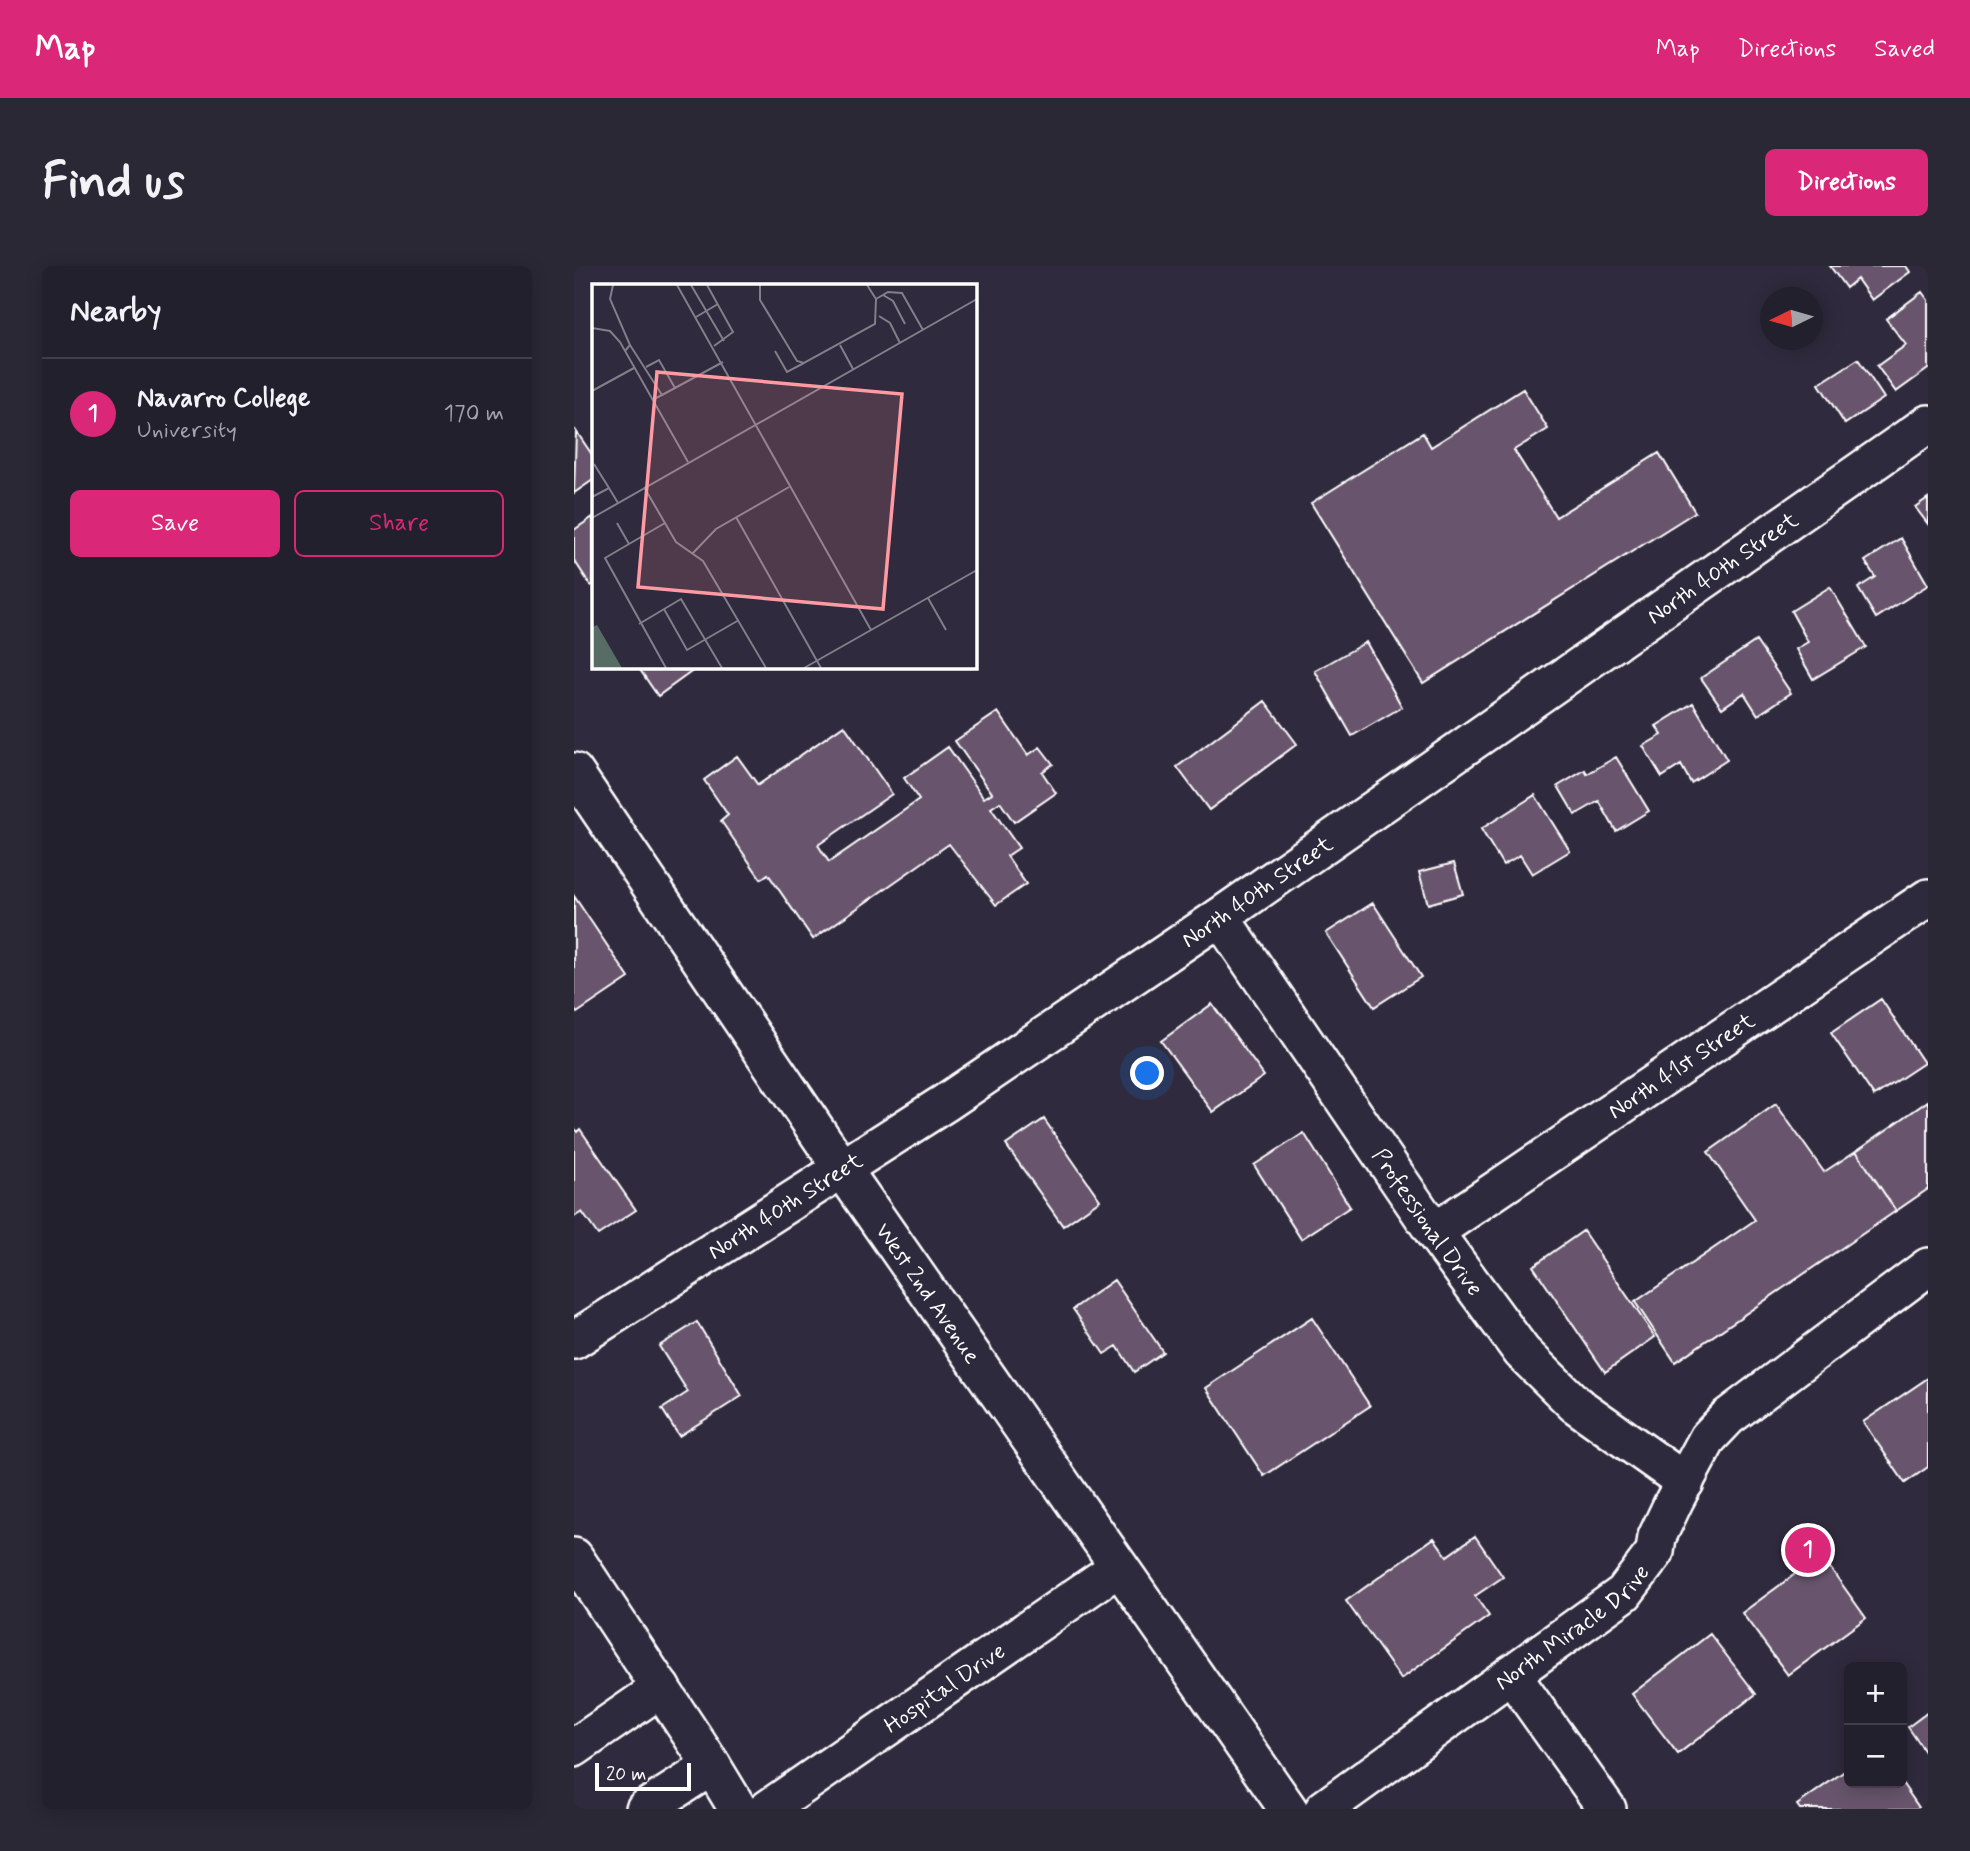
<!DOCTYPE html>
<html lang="en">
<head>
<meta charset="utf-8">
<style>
	body { margin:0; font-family:Mynerve,sans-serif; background:#2b2836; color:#f1f3f6 }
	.controls { position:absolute; right:21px; bottom:21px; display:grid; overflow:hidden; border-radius:10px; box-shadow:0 4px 18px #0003 }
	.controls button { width:63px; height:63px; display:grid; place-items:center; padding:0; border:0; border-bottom:2px solid #403e4a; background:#23202e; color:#f1f3f6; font:35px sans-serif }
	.compass { position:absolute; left:1186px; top:21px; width:63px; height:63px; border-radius:50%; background:#23202e; box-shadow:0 4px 18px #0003; rotate:265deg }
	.scale { position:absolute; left:21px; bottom:18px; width:96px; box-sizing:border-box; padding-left:7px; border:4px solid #fff; border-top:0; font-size:19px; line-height:24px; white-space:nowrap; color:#fff; -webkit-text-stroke:5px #2f2a3d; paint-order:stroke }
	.you { position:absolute; left:574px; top:808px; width:24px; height:24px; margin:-18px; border:5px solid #fff; border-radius:50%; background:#1a73e8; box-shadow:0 0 0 10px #1a73e833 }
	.badge { display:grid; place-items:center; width:46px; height:46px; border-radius:50%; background:#db2777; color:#fff; font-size:23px; font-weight:700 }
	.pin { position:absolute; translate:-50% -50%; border:4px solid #fff; box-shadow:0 2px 7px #0006 }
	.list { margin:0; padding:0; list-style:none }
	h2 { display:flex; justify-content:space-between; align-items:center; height:91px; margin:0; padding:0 28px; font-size:30px }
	h2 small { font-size:23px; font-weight:400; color:#a3a3aa }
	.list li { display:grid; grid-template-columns:46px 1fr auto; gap:21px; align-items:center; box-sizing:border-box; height:112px; padding:0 28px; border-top:2px solid #403e4a }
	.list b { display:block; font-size:26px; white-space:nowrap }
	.list p { margin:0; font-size:23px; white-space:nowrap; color:#a3a3aa }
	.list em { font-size:23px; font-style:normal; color:#a3a3aa }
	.actions { display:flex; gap:14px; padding:21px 28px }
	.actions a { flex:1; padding:16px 0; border:2px solid #db2777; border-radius:10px; text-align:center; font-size:24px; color:#db2777 }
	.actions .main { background:#db2777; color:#fff }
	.map { position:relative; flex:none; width:1354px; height:1543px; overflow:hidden; border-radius:10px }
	header { display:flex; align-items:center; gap:42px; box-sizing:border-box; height:98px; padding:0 35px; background:#db2777; color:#fff }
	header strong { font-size:33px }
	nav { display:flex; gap:38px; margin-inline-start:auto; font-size:24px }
	.intro { display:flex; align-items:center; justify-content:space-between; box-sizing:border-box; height:168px; padding:0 42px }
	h1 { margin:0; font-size:49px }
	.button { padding:18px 32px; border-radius:10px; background:#db2777; color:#fff; font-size:24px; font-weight:700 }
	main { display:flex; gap:42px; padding:0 42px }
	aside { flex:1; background:#23202e; border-radius:10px; box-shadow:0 4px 18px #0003 }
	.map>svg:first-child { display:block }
	.building { fill:#67556d; stroke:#fff; stroke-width:2 }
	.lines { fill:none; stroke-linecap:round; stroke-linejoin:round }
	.minor-casing { stroke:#fff; stroke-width:42 }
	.minor { stroke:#2f2a3d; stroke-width:37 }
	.labels { text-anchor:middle; stroke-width:7; stroke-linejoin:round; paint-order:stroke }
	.street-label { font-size:23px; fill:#fff; stroke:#2f2a3d }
	.inset-road { fill:none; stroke:#827f8b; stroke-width:2 }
	.view { fill:#ff9aa2; fill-opacity:0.15; stroke:#ff9aa2; stroke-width:3.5 }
	.inset-edge { fill:none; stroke:#fff; stroke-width:3.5 }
</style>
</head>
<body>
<header>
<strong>Map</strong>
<nav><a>Map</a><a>Directions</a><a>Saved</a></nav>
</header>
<div class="intro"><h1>Find us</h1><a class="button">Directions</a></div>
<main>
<aside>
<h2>Nearby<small></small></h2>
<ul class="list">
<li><span class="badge">1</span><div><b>Navarro College</b><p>University</p></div><em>170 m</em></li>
</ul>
<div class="actions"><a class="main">Save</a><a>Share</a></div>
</aside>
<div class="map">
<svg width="1354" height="1543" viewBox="0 0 1354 1543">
	<rect width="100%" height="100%" fill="#2f2a3d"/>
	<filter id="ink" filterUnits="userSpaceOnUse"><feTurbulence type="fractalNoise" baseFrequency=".0143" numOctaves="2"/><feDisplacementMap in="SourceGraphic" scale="14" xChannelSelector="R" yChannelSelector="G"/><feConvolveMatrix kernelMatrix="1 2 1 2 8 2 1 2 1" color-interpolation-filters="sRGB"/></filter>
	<g filter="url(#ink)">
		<path class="building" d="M 1256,0 L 1332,0 L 1336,6 L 1298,34 L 1283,13 L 1272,22 Z
			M 1348,26 L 1354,34 L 1354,103 L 1322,126 L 1303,100 L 1332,79 L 1312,53 Z
			M 1284,93 L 1310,132 L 1271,158 L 1245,118 Z
			M 949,123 L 974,163 L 940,184 L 982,251 L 1085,187 L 1121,246 L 849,417 L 737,237 L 849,167 L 857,181 Z
			M 2,165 L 19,190 L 19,214 L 0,227 Z
			M 1354,232 L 1354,258 L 1341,241 Z
			M 19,251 L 19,319 L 17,320 L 0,294 L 0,264 Z
			M 1327,272 L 1354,319 L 1302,352 L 1284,322 L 1301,311 L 1291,295 Z
			M 1256,321 L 1292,381 L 1239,413 L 1222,383 L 1234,376 L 1217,345 Z
			M 1182,375 L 1217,427 L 1184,449 L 1170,427 L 1148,442 L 1127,412 Z
			M 792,376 L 828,441 L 778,470 L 741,405 Z
			M 64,401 L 124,401 L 84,430 Z
			M 691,435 L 723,478 L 635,544 L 603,501 Z
			M 1119,437 L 1153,494 L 1117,517 L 1107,499 L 1088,511 L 1069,480 L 1088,469 L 1082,460 Z
			M 424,446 L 454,489 L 466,481 L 479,498 L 468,506 L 482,527 L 440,556 L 426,536 L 417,542 L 445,582 L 433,590 L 452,618 L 422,639 L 375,578 L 239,673 L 194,608 L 187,613 L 147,555 L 154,549 L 130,514 L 163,490 L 184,519 L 270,459 L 318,528 L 244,579 L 255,596 L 345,534 L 330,512 L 374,481 L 410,532 L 418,527 L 381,475 Z
			M 1042,491 L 1075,545 L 1042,565 L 1025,535 L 1001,549 L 984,520 L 1011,504 L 1013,508 Z
			M 961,529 L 996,585 L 958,608 L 946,589 L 929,599 L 907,563 Z
			M 880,597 L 889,628 L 854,638 L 845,606 Z
			M 0,630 L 55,712 L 3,747 L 0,743 Z
			M 799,637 L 847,711 L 800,741 L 752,667 Z
			M 1307,733 L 1350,797 L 1300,830 L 1257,767 Z
			M 638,738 L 690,810 L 639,846 L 587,775 Z
			M 1354,835 L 1354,923 L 1322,945 L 1282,885 Z
			M 1202,838 L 1250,906 L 1282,885 L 1322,945 L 1101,1096 L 1061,1036 L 1181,954 L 1134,886 Z
			M 470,853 L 526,934 L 489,960 L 432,879 Z
			M 0,861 L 3,866 L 6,863 L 62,944 L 24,969 L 8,946 L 0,951 Z
			M 730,867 L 776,941 L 727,973 L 680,899 Z
			M 1009,965 L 1081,1071 L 1031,1106 L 959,1000 Z
			M 540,1014 L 589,1086 L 560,1106 L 543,1080 L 530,1088 L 499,1043 Z
			M 738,1052 L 796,1140 L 690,1210 L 632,1122 Z
			M 123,1056 L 168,1130 L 105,1170 L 88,1143 L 114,1126 L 85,1080 Z
			M 1354,1112 L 1354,1201 L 1331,1217 L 1289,1156 Z
			M 901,1270 L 929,1311 L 901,1330 L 915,1350 L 827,1413 L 772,1335 L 860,1272 L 873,1290 Z
			M 1247,1289 L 1292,1352 L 1214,1409 L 1168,1347 Z
			M 1136,1368 L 1182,1428 L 1104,1488 L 1058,1428 Z
			M 1354,1446 L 1354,1490 L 1334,1461 Z
			M 1275,1502 L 1275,1517 L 1328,1517 L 1346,1543 L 1226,1543 L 1223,1539 Z"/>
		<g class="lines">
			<defs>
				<g id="minor">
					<path id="s1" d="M 0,506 L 269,904 L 714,1543"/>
					<path id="s2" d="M 646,651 L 860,966 L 948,1086 L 1001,1138 L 1111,1216"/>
					<path id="s3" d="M 860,966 L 1354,632"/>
					<path id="s4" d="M 0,1074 L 371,837 L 646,651 L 1354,158"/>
					<path d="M 0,1291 L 138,1500"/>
					<path d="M 937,1408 L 1033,1543"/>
					<path d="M 0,1482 L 87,1422"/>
					<path d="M 71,1543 L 138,1500 L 164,1543"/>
					<path id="s5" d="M 194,1543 L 545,1301"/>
					<path id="s6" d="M 750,1543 L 1050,1327 L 1081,1286 L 1083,1271 L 1100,1235 L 1134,1172 L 1154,1151 L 1354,1001"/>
				</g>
			</defs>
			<use href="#minor" class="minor-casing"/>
			<use href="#minor" class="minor"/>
		</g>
	</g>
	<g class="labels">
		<g class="street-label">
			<text dy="8" stroke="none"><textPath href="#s4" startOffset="1384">North 40th Street</textPath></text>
			<text dy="8" stroke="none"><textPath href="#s4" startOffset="817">North 40th Street</textPath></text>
			<text dy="8" stroke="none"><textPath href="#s3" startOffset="298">North 41st Street</textPath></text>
			<text dy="8" stroke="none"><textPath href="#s4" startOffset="250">North 40th Street</textPath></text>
			<text dy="8" stroke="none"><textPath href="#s2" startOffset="369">Professional Drive</textPath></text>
			<text dy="8" stroke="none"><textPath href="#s1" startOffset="630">West 2nd Avenue</textPath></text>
			<text dy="8" stroke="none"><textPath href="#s6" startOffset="308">North Miracle Drive</textPath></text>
			<text dy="8" stroke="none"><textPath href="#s5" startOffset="214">Hospital Drive</textPath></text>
		</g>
	</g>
	<g transform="translate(18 18)">
		<rect width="385" height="385" fill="#2f2a3d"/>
		<path d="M 5,341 L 30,384 L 0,384 L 0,343 Z" fill="#586c66"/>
		<path class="inset-road" d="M 21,1 L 18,15 L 38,61 L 33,67M 85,1 L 279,346M 99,1 L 132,57M 115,1 L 141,48 L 122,62M 168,1 L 168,16 L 205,77 L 212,79 L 283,40 L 284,15 L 275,1M 291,11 L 301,17 L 313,40M 284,15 L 296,8 L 310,9 L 331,46M 287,32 L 298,39 L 308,59M 104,33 L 126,20M 0,44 L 18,47 L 28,58 L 96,178M 38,61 L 70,111 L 60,116M 248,61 L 261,85M 183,67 L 195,88 L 212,79M 54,83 L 67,76 L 83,104M 0,107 L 42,84M 70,111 L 131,78M 2,180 L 17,204M 52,203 L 84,258 L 111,277 L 174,384M 0,213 L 17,204 L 26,219M 144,233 L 229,384M 0,234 L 385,15M 25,239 L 37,260M 73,239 L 13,274 L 74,384M 101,269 L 124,245 L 197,203M 336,314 L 354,346M 72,325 L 95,366 L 147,336M 47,340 L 89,315 L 130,384M 212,384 L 385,286"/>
		<path class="view" d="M 65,88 L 310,110 L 291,325 L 46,303 Z"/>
		<rect width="385" height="385" class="inset-edge"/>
	</g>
</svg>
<div class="controls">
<button>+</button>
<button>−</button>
</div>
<svg class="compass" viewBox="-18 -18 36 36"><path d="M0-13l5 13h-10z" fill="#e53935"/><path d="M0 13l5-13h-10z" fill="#a3a3aa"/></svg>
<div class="scale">20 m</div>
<div class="you"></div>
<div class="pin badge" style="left:1234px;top:1284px">1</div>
</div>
</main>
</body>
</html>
